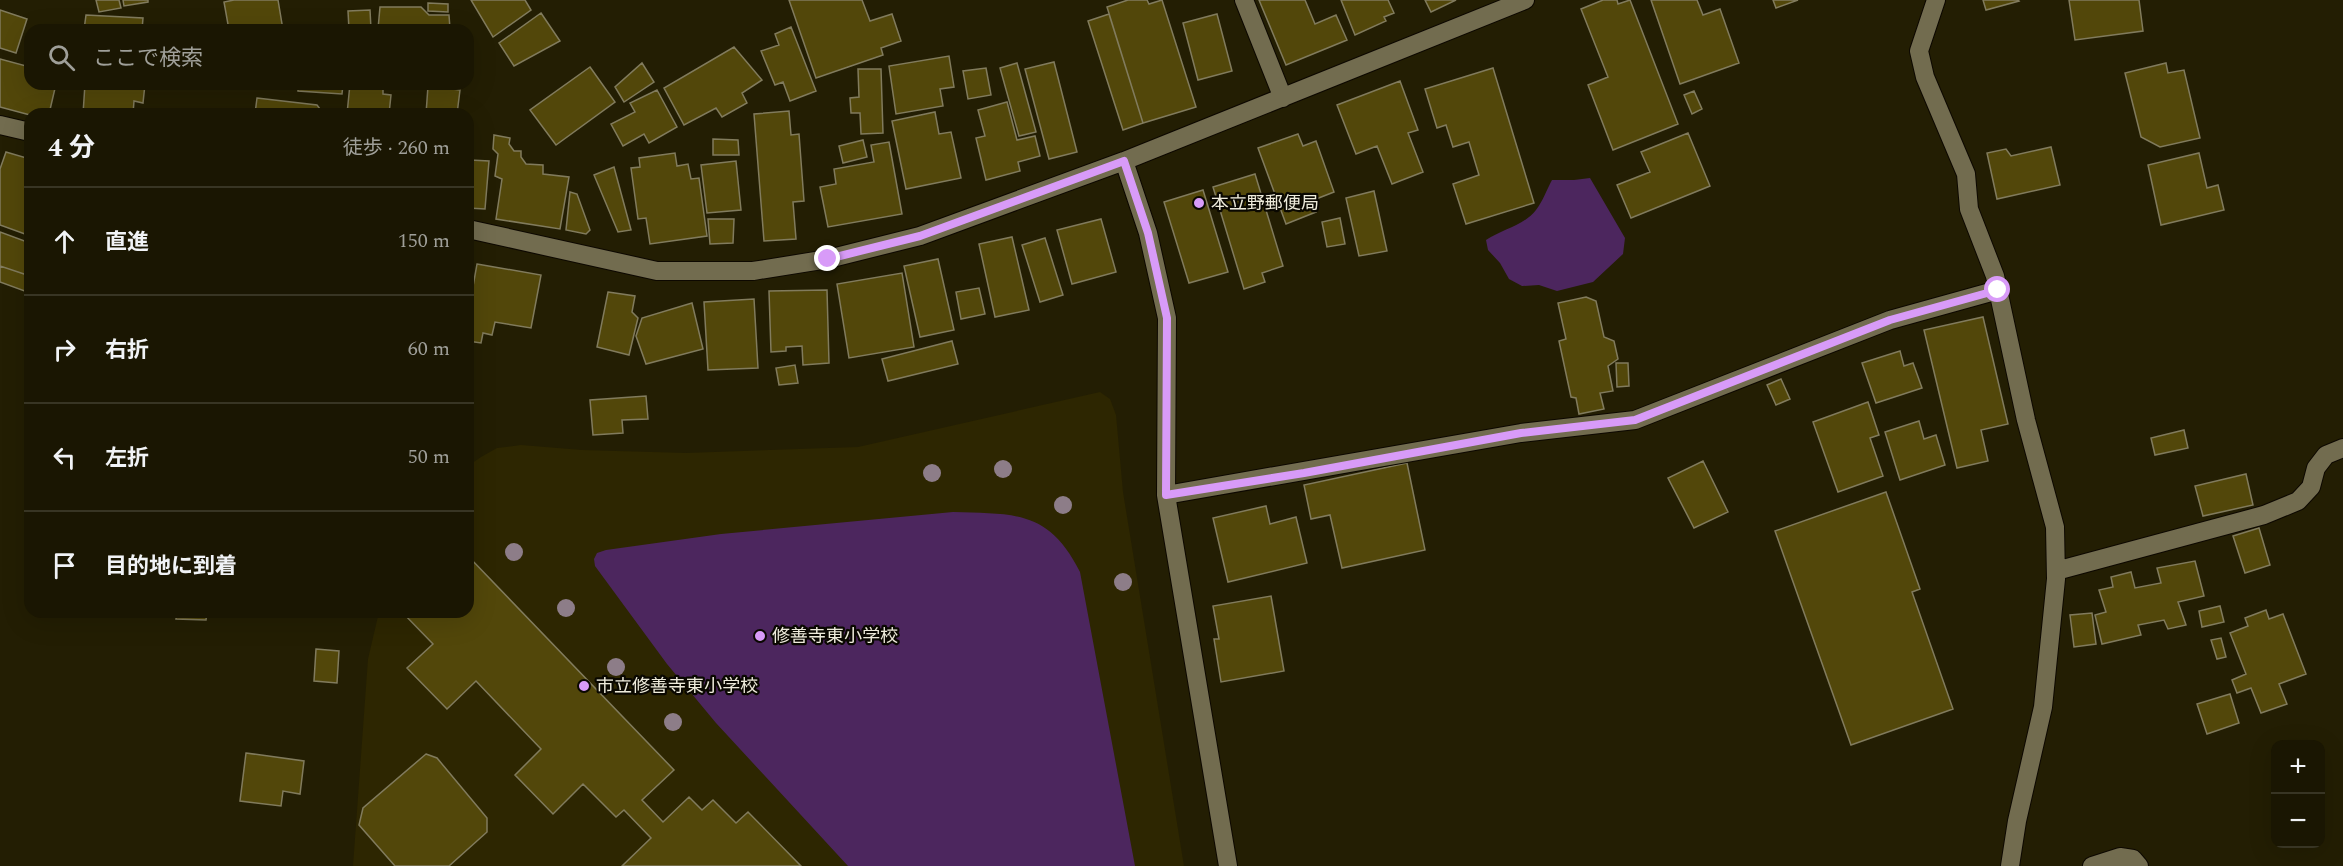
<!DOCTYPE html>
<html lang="ja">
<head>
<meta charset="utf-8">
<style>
	body { margin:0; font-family:Spectral,"Noto Sans JP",serif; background:#231f0c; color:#f1f3f6 }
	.controls { position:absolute; right:18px; bottom:18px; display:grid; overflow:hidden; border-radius:12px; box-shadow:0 6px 24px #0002 }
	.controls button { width:54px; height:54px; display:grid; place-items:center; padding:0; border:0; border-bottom:2px solid #383524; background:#1a1602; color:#f1f3f6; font:30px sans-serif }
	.stop { position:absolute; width:18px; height:18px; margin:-14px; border:4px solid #d89bf8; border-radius:50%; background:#fff }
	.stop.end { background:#d89bf8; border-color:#fff; box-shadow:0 2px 6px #0008 }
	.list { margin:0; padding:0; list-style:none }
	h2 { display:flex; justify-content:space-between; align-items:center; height:78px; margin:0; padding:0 24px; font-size:26px }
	h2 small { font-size:20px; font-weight:400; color:#9f9f99 }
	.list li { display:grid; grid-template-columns:39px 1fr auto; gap:18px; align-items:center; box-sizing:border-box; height:108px; padding:0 24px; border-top:2px solid #383524 }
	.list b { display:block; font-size:22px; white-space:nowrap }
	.list em { font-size:20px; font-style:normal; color:#9f9f99 }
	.icon { flex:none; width:33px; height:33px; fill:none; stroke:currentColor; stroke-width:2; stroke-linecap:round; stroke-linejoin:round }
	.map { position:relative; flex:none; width:2343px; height:866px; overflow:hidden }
	.search { position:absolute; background:#1a1602; box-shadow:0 6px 24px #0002; left:24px; top:24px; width:450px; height:66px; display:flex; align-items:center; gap:15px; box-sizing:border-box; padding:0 21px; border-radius:18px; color:#9f9f99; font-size:22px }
	.panel { position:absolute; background:#1a1602; box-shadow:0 6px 24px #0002; left:24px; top:108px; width:450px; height:510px; border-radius:18px }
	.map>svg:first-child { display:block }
	.built { fill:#2d2601 }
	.green { fill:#4c265e }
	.building { fill:#52470a; stroke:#817b5d; stroke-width:1.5 }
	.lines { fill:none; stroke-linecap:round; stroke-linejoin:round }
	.minor-casing { stroke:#0d0800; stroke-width:20 }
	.minor { stroke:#726c4f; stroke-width:18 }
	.tree { fill:#8d7d88 }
	.route { stroke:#d89bf8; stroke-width:8 }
	.poi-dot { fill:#d89bf8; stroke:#0a0801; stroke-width:2 }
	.labels { text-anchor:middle; stroke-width:4.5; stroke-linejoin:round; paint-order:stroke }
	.poi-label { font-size:18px; fill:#eeebdb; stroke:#0a0801; text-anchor:start }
</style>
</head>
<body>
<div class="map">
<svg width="2343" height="866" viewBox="0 0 2343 866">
	<rect width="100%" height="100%" fill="#231e03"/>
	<path class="built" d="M 1100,392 L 1110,399 L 1116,415 L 1123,492 L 1184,866 L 353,866 L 368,659 L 379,612 L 468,612 L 468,466 L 481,457 L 497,448 L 521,445 L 582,450 L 686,453 L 858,447 Z"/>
	<path class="green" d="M 1590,178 L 1625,238 L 1623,254 L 1593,282 L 1557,291 L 1539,285 L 1522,286 L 1509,279 L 1500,263 L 1488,250 L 1486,240 C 1501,230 1525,225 1536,210 C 1543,201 1547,189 1552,180 L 1574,180 Z
		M 953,512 C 1015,514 1049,510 1080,572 L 1135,866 L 848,866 L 716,723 L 667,664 L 595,566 L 594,559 L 597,553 L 606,550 L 721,534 Z"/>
	<path class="building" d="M 96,0 L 119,0 L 121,8 L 99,12 Z
		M 123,0 L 148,0 L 148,2 L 124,6 Z
		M 234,0 L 278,0 L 283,30 L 229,30 L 224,2 Z
		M 471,0 L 525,0 L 531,10 L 493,37 Z
		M 789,0 L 862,0 L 870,21 L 892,14 L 901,41 L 881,48 L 883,55 L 816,78 Z
		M 1128,0 L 1147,0 L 1149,4 L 1162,0 L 1196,107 L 1143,123 L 1107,7 Z
		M 1259,0 L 1305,0 L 1315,24 L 1336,15 L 1347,40 L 1286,65 Z
		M 1341,0 L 1388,0 L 1394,13 L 1384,17 L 1386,21 L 1355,35 Z
		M 1425,0 L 1456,0 L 1431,12 Z
		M 1603,0 L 1617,0 L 1618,4 L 1630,0 L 1678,124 L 1613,150 L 1588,85 L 1608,77 L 1581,9 Z
		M 1651,0 L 1697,0 L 1703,15 L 1720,9 L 1739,63 L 1680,84 Z
		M 1773,0 L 1798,0 L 1776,8 Z
		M 1983,0 L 2018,0 L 2019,1 L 1986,10 Z
		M 2069,0 L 2139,0 L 2143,31 L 2075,40 Z
		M 428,3 L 448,4 L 448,12 L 428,11 Z
		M 380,7 L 421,7 L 429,15 L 449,15 L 450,29 L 378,29 Z
		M 0,10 L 27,19 L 16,53 L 0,48 Z
		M 370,10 L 371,29 L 349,30 L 348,11 Z
		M 541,13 L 560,41 L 514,66 L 499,43 Z
		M 1109,14 L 1143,123 L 1123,130 L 1088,21 Z
		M 1217,14 L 1232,71 L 1198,80 L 1183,23 Z
		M 86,15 L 143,18 L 142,30 L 84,30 Z
		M 791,27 L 816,91 L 790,101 L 783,82 L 775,85 L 761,51 L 779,45 L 775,34 Z
		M 734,47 L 762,80 L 742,93 L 747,103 L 722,117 L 716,108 L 684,125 L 664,88 Z
		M 949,56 L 954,87 L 940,89 L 943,106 L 896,114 L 889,66 Z
		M 0,59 L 30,67 L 30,84 L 56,84 L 49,114 L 30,115 L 0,107 Z
		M 1054,62 L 1077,152 L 1049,159 L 1025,69 Z
		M 642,63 L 654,82 L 624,102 L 615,87 Z
		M 1017,63 L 1036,132 L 1019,136 L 1000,68 Z
		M 2166,63 L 2168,73 L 2184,70 L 2200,138 L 2160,147 L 2141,137 L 2125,73 Z
		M 590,67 L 615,102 L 556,145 L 530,110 Z
		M 986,68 L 991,95 L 968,99 L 963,71 Z
		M 1493,68 L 1534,203 L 1466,224 L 1453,184 L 1479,175 L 1469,142 L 1453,147 L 1446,125 L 1437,128 L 1425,89 Z
		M 858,69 L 881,69 L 883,133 L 861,134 L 860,113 L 851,113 L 850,98 L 859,97 Z
		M 1400,81 L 1418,130 L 1408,133 L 1423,172 L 1392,184 L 1377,146 L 1356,154 L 1337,105 Z
		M 85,84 L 145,84 L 143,103 L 134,101 L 133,114 L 83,114 Z
		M 298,84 L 343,84 L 342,94 L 298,91 Z
		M 350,84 L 383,84 L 383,94 L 391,95 L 389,114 L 347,114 Z
		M 391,84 L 426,84 L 421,87 L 391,87 Z
		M 428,86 L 460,90 L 457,114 L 426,114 Z
		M 657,90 L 677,127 L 649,143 L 644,134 L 623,146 L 611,124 L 635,112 L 630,103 Z
		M 1694,91 L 1702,109 L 1692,114 L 1684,95 Z
		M 257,98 L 317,105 L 323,113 L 333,114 L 255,114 Z
		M 1007,102 L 1017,140 L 1035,136 L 1040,156 L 1018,162 L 1020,171 L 986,180 L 976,138 L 985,136 L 978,110 Z
		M 789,111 L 791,135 L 799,134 L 804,201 L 793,202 L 796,239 L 764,241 L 754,114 Z
		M 935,112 L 939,134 L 951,132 L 961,178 L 906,189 L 892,121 Z
		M 1688,133 L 1710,186 L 1631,218 L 1617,185 L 1650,172 L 1641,152 Z
		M 1298,134 L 1303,146 L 1316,141 L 1334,192 L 1311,201 L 1316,212 L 1286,224 L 1258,148 Z
		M 494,135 L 510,138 L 509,144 L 514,151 L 521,151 L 521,157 L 526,164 L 543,165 L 543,174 L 569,177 L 560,229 L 496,219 L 502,179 L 495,176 L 498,154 L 493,149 Z
		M 713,139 L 738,140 L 739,155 L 713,155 Z
		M 863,140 L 867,157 L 843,163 L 839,146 Z
		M 889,142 L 902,214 L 828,227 L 820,187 L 836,184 L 834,169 L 874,162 L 871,145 Z
		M 2051,147 L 2060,185 L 1997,199 L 1987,153 L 2006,149 L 2011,156 Z
		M 6,152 L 30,159 L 30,218 L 25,234 L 0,225 L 0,169 Z
		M 675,153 L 677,166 L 688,164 L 691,179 L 699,178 L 707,236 L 650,244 L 646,218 L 638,219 L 631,168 L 640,167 L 639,158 Z
		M 2199,153 L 2207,188 L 2218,185 L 2224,210 L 2161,225 L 2148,165 Z
		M 470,160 L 489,161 L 485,209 L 468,208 Z
		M 736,161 L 741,210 L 707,213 L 701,165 Z
		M 614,167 L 631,230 L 618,232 L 594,175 Z
		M 1255,174 L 1283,266 L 1262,273 L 1265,282 L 1244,289 L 1213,187 Z
		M 1203,190 L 1228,272 L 1189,283 L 1164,202 Z
		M 1374,191 L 1387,251 L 1359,256 L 1346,198 Z
		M 570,192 L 577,194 L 590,230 L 586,234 L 566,230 Z
		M 1340,218 L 1345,244 L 1327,247 L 1322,222 Z
		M 708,219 L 734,219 L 733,243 L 710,244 Z
		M 1101,219 L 1116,272 L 1072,284 L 1057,230 Z
		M 0,232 L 30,243 L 30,276 L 0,266 Z
		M 1012,237 L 1029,310 L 995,317 L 979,244 Z
		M 1045,238 L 1063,295 L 1040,302 L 1022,245 Z
		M 938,259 L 954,330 L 920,337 L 904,266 Z
		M 468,261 L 473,262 L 469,293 L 468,292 Z
		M 477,264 L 541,275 L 531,328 L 495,322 L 492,335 L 483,333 L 481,343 L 468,341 L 468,314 Z
		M 0,266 L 30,276 L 30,293 L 0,282 Z
		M 902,273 L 914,347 L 849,358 L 837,284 Z
		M 979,288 L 985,314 L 961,319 L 956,292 Z
		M 827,290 L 829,363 L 803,365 L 802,346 L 786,347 L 786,351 L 771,352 L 769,291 Z
		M 608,292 L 635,296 L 632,312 L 638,318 L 629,355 L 597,347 Z
		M 1586,297 L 1596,301 L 1604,337 L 1614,341 L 1618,359 L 1608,366 L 1613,391 L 1600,393 L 1604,409 L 1579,414 L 1576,398 L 1571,397 L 1559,341 L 1566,339 L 1558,303 Z
		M 754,299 L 758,368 L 708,370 L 704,302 Z
		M 692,303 L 703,349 L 646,364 L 636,336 L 642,318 Z
		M 1983,317 L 2008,424 L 1981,430 L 1988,461 L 1957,468 L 1924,330 Z
		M 952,341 L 958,364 L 888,381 L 882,359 Z
		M 1900,351 L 1904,366 L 1913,363 L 1922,388 L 1876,403 L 1862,363 Z
		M 1616,363 L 1628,363 L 1629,386 L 1617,387 Z
		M 795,365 L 798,383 L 779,385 L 776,368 Z
		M 1781,379 L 1790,399 L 1776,405 L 1767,385 Z
		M 646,396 L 648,419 L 622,420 L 623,433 L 593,435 L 590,400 Z
		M 1868,402 L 1879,435 L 1870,438 L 1883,476 L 1838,492 L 1813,422 Z
		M 1919,421 L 1924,439 L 1936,435 L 1945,465 L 1900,480 L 1885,432 Z
		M 2184,430 L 2188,448 L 2155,455 L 2151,438 Z
		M 1703,461 L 1728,512 L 1694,528 L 1668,478 Z
		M 1407,463 L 1425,550 L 1342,568 L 1330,515 L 1311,519 L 1304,485 Z
		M 2246,474 L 2253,505 L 2203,516 L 2195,486 Z
		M 1886,492 L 1920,589 L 1912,592 L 1953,709 L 1851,745 L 1775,531 Z
		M 1266,506 L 1270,524 L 1296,517 L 1307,563 L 1228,582 L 1213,518 Z
		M 2259,528 L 2270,565 L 2245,573 L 2233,536 Z
		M 468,556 L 674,770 L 642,800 L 663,822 L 689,797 L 702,810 L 713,800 L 736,823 L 748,812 L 801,866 L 622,866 L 651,838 L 624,810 L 616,817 L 583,784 L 553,814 L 515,775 L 541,749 L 476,681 L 447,709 L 407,668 L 433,644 L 402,612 L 468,612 Z
		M 2195,561 L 2204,596 L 2178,602 L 2186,625 L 2168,629 L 2164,620 L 2138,625 L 2141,635 L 2102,644 L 2095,615 L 2106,612 L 2099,590 L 2113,587 L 2111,577 L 2131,572 L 2135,588 L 2161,583 L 2157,568 Z
		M 1271,596 L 1284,671 L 1221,682 L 1214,639 L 1219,639 L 1213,606 Z
		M 2220,606 L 2224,622 L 2202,627 L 2199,611 Z
		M 2266,610 L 2269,619 L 2283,614 L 2306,674 L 2279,684 L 2287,704 L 2261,713 L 2251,688 L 2237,693 L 2232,680 L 2246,674 L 2230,633 L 2248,626 L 2245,618 Z
		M 177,612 L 207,612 L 206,620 L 176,619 Z
		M 2092,613 L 2096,644 L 2074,647 L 2070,615 Z
		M 2221,638 L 2226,657 L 2217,659 L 2211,640 Z
		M 316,649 L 339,651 L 337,683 L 314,681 Z
		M 2230,694 L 2239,723 L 2207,734 L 2197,704 Z
		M 246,753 L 304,761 L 300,794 L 283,791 L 281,806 L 240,801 Z
		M 426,754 L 437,758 L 487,818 L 487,832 L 449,866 L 395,866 L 359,825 L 363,808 Z"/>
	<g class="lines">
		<defs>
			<path id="minor" d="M 1244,0 L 1283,98
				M 1936,0 L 1919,51 L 1925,77 L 1966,174 L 1969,209 L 1995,276 L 2026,420 L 2055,527 L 2056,579 L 2043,707 L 2017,821 L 2010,866
				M 0,125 L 30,132
				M 1124,161 L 1148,233 L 1167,318 L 1166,495 L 1228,866
				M 468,229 L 657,271 L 753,271 L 828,259 L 920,236 L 1124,161 L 1525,0
				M 1166,495 L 1521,433 L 1635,420 L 1890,320 L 1998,290
				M 2056,571 L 2264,515 L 2298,501 L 2311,487 L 2316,468 L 2326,455 L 2343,448
				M 2092,866 L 2120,857 L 2133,859 L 2139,866"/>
		</defs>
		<use href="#minor" class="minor-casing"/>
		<use href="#minor" class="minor"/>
	</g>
	<g class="tree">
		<circle cx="1003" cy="469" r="9"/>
		<circle cx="932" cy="473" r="9"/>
		<circle cx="1063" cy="505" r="9"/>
		<circle cx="514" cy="552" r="9"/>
		<circle cx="1123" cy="582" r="9"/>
		<circle cx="566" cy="608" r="9"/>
		<circle cx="616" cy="667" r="9"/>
		<circle cx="673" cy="722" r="9"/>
	</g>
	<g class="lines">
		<path class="route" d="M 828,259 L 920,236 L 1124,161 L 1148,233 L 1167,318 L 1166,495 L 1304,473 L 1521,433 L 1635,420 L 1890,320 L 1998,290"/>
	</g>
	<g class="poi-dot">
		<circle cx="1199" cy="203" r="6"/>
		<circle cx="760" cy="636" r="6"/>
		<circle cx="584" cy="686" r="6"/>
	</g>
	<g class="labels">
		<g class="poi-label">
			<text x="1211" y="209">本立野郵便局</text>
			<text x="772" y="642">修善寺東小学校</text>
			<text x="596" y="692">市立修善寺東小学校</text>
		</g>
	</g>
</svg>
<div class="controls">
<button>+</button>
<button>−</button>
</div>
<div class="stop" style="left:1998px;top:290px"></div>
<div class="stop end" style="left:828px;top:259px"></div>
<div class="search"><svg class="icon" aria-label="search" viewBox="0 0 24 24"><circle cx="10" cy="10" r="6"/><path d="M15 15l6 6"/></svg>ここで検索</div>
<section class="panel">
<h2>4 分<small>徒歩 · 260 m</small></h2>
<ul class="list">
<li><svg class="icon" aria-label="ahead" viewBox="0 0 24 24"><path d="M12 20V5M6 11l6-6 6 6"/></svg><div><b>直進</b></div><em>150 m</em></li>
<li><svg class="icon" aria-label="right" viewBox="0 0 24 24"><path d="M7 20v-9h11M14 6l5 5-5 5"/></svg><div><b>右折</b></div><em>60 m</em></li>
<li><svg class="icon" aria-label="left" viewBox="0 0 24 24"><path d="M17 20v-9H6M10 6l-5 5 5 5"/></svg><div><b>左折</b></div><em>50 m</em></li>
<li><svg class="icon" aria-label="arrive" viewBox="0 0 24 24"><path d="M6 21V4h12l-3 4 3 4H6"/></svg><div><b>目的地に到着</b></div></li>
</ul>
</section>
</div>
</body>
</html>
